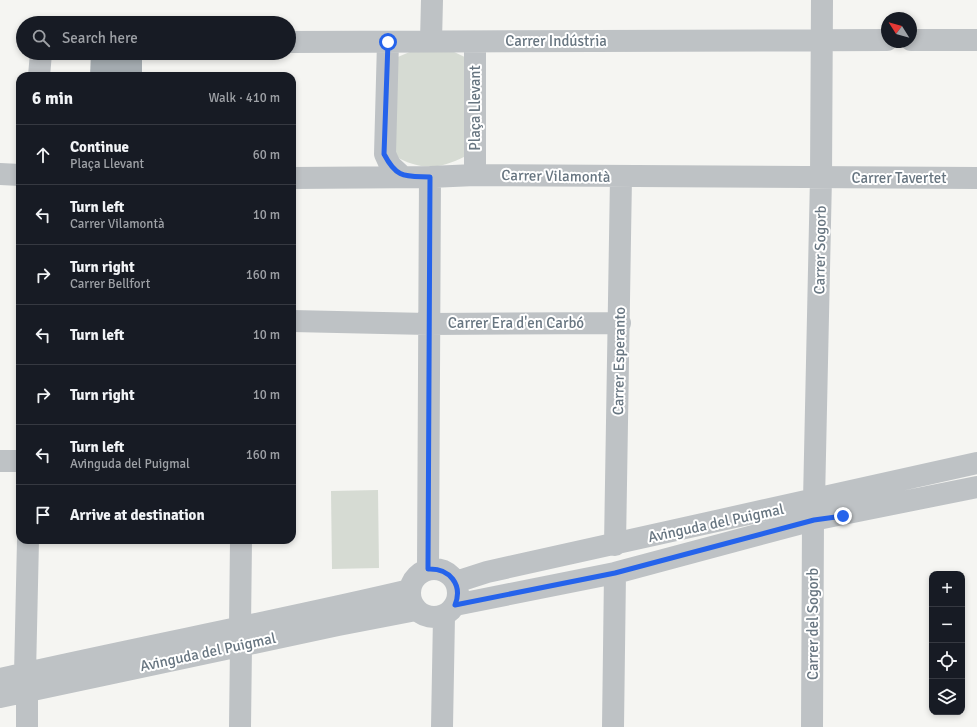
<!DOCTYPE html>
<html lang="en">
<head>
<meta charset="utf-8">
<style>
	body { margin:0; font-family:Signika,sans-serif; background:#20242c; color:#f1f3f6 }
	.controls { position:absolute; right:12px; bottom:12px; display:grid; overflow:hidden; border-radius:8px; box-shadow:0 2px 6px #0003 }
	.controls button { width:36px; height:36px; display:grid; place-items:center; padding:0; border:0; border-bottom:1px solid #363941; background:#171b24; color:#f1f3f6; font:20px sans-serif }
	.compass { position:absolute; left:881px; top:12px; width:36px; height:36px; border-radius:50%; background:#171b24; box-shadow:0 2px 6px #0003; rotate:307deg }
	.stop { position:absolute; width:12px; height:12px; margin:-9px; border:3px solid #2563eb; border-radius:50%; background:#fff }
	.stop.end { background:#2563eb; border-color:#fff; box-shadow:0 1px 4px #0008 }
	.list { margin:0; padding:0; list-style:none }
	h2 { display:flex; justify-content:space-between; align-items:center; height:52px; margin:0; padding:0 16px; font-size:17px }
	h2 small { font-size:13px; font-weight:400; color:#9ea1a6 }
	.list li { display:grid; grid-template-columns:26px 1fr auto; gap:12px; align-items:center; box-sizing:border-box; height:60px; padding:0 16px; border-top:1px solid #363941 }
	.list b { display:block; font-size:15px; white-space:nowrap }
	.list p { margin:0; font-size:13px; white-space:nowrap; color:#9ea1a6 }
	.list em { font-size:13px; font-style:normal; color:#9ea1a6 }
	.icon { flex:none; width:22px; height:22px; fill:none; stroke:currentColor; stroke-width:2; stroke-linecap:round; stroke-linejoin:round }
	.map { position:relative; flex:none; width:977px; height:727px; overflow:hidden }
	.search { position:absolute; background:#171b24; box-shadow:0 2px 6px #0003; left:16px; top:16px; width:280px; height:44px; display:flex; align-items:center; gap:10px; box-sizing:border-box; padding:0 14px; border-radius:22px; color:#9ea1a6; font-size:15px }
	.panel { position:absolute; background:#171b24; box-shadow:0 2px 6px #0003; left:16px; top:72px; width:280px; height:472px; border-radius:12px }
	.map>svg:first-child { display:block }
	.green { fill:#d6dbd3 }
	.building { fill:#a6adb2 }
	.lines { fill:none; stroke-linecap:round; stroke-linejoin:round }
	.minor { stroke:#bec2c5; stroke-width:22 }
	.route { stroke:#2563eb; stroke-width:5 }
	.labels { text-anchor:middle; stroke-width:4; stroke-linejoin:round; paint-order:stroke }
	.street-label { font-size:15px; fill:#677580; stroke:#fff }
</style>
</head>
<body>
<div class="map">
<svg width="977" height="727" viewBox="0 0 977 727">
	<rect width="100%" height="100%" fill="#f5f5f2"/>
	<path class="green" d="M 412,51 L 452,51 L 469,59 L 466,156 C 436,171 421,170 392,155 L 393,59 Z
		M 378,490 L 379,568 L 332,569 L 331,491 Z"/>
	<path class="building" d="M 91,53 L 142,53 L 142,76 L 90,76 Z"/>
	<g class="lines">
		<path class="minor" d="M 911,40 L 977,40
			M 431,41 L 432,0
			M 289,42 L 887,40
			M 388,42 L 385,154 L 390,165 L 402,176
			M 39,76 L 41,53
			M 0,174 L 20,175
			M 475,175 L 475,42
			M 292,178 L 430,177 L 475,175 L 977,178
			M 292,321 L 428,324 L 620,323
			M 0,461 L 20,461
			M 814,501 L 821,177 L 822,0
			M 615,545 L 621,177
			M410 593a24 24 0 1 1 48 0a24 24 0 1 1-48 0Z
			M 428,569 L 430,177
			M 456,582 L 487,572 L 977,463
			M 455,605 L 615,573 L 813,520 L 977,487
			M 240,627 L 241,540
			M 25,674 L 28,540
			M 0,679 C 136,648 274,622 410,590
			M 27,691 L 27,727
			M 0,697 L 338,625 L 416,610
			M 240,727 L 241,645
			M 442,727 L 444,616
			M 613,727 L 615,573
			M 812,727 L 813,520"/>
	</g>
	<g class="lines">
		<path class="route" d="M 388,42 L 384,154 C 397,179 405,176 430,177 L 428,569 C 450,568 463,585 455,605 L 615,573 L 814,520 L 843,516"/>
	</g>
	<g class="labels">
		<g class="street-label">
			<text x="556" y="46">Carrer Indústria</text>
			<text transform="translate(475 108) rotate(-90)" y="5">Plaça Llevant</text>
			<text transform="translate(556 176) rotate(1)" y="5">Carrer Vilamontà</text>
			<text x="899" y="183">Carrer Tavertet</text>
			<text transform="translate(820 250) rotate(-89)" y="5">Carrer Sogorb</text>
			<text x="516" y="328">Carrer Era d'en Carbó</text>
			<text transform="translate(619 361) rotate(-89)" y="5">Carrer Esperanto</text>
			<text transform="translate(716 523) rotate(-12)" y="5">Avinguda del Puigmal</text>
			<text transform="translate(813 624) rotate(-90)" y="5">Carrer del Sogorb</text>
			<text transform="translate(208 652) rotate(-12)" y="5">Avinguda del Puigmal</text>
		</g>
	</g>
</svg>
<div class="controls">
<button>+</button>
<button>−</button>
<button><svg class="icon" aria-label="locate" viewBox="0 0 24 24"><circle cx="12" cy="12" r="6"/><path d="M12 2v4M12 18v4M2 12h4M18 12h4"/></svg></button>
<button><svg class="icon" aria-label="layers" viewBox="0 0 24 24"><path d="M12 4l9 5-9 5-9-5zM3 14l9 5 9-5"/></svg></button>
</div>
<svg class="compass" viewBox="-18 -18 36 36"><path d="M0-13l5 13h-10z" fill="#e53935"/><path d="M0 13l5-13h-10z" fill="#9ea1a6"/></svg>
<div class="stop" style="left:388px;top:42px"></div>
<div class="stop end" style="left:843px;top:516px"></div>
<div class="search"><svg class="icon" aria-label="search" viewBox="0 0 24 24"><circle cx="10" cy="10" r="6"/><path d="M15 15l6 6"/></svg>Search here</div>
<section class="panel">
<h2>6 min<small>Walk · 410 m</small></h2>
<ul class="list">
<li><svg class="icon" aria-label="ahead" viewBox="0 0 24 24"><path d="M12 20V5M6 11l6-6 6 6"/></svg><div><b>Continue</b><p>Plaça Llevant</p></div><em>60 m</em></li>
<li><svg class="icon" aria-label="left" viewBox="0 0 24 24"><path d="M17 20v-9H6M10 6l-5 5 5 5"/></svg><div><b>Turn left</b><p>Carrer Vilamontà</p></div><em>10 m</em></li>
<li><svg class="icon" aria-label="right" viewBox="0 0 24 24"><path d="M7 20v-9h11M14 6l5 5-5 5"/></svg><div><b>Turn right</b><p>Carrer Bellfort</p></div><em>160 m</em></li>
<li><svg class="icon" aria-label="left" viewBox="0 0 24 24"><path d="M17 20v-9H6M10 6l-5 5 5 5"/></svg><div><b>Turn left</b></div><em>10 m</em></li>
<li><svg class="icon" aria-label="right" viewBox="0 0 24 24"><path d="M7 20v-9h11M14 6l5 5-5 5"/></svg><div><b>Turn right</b></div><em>10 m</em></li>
<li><svg class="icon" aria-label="left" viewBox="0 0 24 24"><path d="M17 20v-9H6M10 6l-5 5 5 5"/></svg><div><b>Turn left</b><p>Avinguda del Puigmal</p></div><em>160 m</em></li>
<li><svg class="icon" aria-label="arrive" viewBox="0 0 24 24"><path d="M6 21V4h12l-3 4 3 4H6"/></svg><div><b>Arrive at destination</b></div></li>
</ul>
</section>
</div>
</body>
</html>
